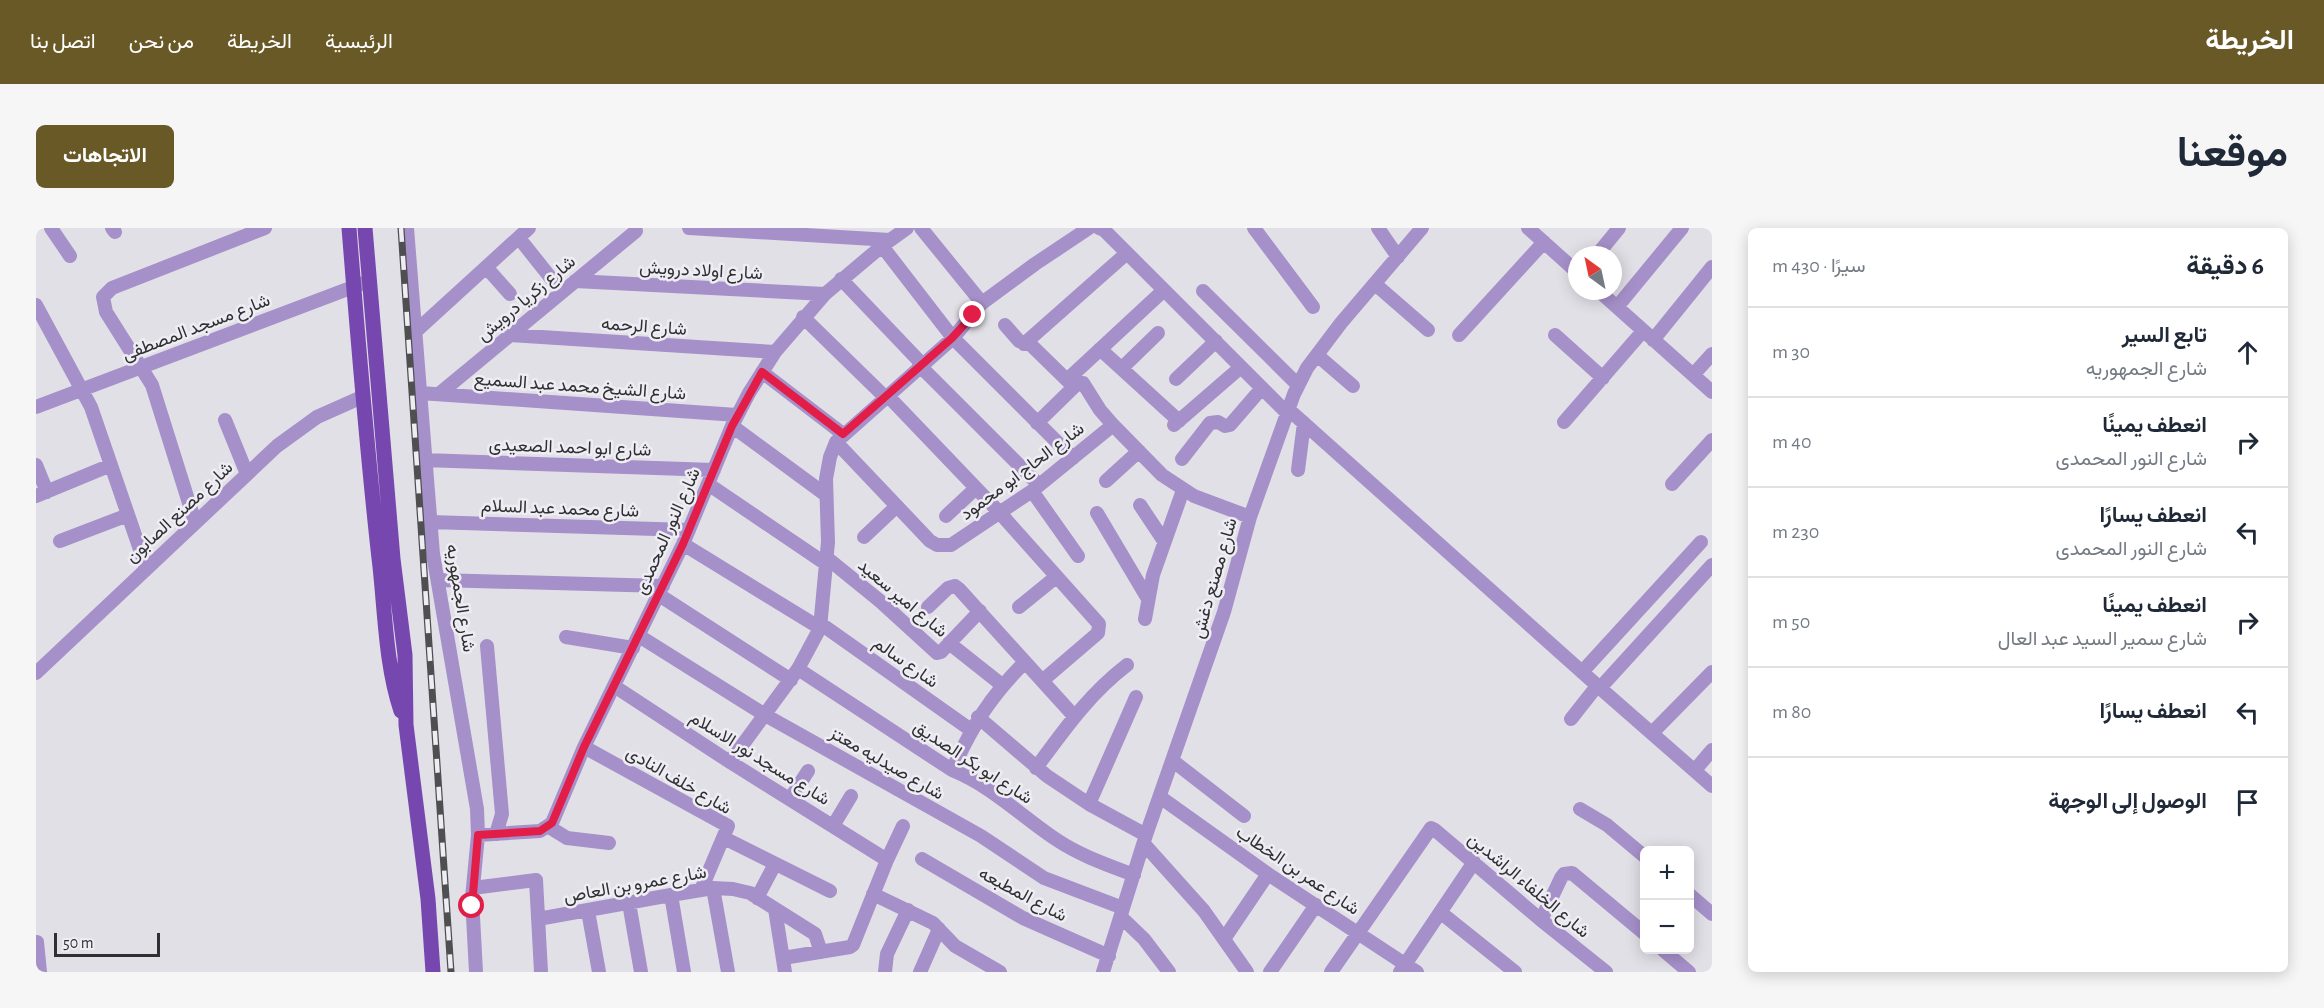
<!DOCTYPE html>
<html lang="ar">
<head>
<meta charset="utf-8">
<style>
	body { margin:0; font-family:"Alegreya Sans",Vazirmatn,sans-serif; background:#f6f6f7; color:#1f2937; direction:rtl }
	.controls { position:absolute; right:18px; bottom:18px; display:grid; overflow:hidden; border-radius:9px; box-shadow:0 3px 15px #0003 }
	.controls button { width:54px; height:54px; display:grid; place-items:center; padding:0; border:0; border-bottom:2px solid #e0e1e3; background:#fff; color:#1f2937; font:30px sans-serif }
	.compass { position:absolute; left:1532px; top:18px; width:54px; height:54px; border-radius:50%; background:#fff; box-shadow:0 3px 15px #0003; rotate:327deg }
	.scale { position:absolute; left:18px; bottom:15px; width:106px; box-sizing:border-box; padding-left:6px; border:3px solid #303032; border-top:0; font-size:16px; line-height:21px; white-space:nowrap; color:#303032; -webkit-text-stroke:4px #efedf4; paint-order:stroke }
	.stop { position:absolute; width:18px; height:18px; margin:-14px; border:4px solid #e11d48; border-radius:50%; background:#fff }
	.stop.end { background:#e11d48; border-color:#fff; box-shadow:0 2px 6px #0008 }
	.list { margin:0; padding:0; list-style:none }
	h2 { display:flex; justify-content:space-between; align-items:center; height:78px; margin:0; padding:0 24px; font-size:26px }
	h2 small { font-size:20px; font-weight:400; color:#747a83 }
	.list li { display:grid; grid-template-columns:39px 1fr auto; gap:18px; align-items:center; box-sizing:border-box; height:90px; padding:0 24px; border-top:2px solid #e0e1e3 }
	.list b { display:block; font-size:22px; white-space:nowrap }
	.list p { margin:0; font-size:20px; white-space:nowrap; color:#747a83 }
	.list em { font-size:20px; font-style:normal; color:#747a83 }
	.icon { flex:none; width:33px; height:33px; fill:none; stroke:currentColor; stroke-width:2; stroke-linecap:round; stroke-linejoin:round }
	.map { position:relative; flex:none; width:1676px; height:744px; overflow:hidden; direction:ltr; border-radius:9px }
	header { display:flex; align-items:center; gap:36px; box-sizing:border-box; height:84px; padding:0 30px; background:#695926; color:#fff }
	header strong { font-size:28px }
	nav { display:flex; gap:33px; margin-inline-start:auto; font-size:21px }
	.intro { display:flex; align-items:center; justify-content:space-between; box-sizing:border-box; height:144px; padding:0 36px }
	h1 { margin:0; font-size:42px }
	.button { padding:15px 27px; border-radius:9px; background:#695926; color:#fff; font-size:21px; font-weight:700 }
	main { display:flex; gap:36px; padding:0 36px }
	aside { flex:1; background:#fff; border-radius:9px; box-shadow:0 3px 15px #0003 }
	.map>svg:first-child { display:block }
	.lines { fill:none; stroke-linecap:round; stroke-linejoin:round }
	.minor { stroke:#a690c9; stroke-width:14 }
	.major { stroke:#7647af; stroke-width:15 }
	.rail-casing { stroke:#4f4f51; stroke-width:7 }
	.rail { stroke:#efedf4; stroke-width:4.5; stroke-dasharray:14; stroke-linecap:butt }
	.route { stroke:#e11d48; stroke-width:8 }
	.labels { text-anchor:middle; stroke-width:5; stroke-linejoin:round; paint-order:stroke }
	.street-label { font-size:18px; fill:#303032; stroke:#efedf4 }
</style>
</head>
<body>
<header>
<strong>الخريطة</strong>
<nav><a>الرئيسية</a><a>الخريطة</a><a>من نحن</a><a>اتصل بنا</a></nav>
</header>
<div class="intro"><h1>موقعنا</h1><a class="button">الاتجاهات</a></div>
<main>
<aside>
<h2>6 دقيقة<small>سيرًا · 430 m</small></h2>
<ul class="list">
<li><svg class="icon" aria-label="ahead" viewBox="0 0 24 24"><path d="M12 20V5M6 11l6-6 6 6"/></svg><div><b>تابع السير</b><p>شارع الجمهوريه</p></div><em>30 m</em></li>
<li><svg class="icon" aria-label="right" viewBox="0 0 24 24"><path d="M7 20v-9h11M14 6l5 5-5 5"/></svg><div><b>انعطف يمينًا</b><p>شارع النور المحمدى</p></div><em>40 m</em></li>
<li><svg class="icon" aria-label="left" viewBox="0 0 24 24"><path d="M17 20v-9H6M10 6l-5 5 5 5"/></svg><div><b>انعطف يسارًا</b><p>شارع النور المحمدى</p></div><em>230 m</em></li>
<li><svg class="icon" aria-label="right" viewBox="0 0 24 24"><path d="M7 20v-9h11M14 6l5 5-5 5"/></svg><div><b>انعطف يمينًا</b><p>شارع سمير السيد عبد العال</p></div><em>50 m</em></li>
<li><svg class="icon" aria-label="left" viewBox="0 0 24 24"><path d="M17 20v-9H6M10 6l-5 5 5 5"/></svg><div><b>انعطف يسارًا</b></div><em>80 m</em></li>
<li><svg class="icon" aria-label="arrive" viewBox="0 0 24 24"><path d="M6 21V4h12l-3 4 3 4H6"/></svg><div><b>الوصول إلى الوجهة</b></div></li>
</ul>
</aside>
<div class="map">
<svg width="1676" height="744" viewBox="0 0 1676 744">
	<rect width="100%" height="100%" fill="#e2e0e7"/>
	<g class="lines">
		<path class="minor" d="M 15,0 L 34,28
			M 76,0 L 79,4
			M 371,0 L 397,326 L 441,581 L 442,607 L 436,670 L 440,744
			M 653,0 L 854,12
			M 885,0 L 946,75
			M 1063,0 L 1068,2 L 1251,185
			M 1218,0 L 1277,79
			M 1342,0 L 1362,29
			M 1492,0 L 1541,44
			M 483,10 L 526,64
			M 846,18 L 917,110 L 1037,230
			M 1561,27 L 1583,0
			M 450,39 L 474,66
			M 805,51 L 886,136
			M 539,53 L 789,66
			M 1339,56 L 1392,102
			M 1167,63 L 1262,157
			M 1563,63 L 1676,164
			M 0,77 L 55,179 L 110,339
			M 1581,79 L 1646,0
			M 767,89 L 849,169
			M 969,97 L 983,113 L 995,117 L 1036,157
			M 379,104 L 493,0
			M 474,107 L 739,124
			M 1423,107 L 1508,14
			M 1519,107 L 1567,150
			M 1617,112 L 1676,39
			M 988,116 L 1091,25
			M 1064,121 L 1143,193
			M 1281,127 L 1317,158
			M 883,137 L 1003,257
			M 1086,140 L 1122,105
			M 726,144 L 807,206
			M 1657,147 L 1676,126
			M 1140,151 L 1180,113
			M 1031,152 L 1128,62
			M 384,165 L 701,187
			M 403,166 L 600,3
			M 851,167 L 964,285 L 1063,396 L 1062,405 L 1006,453
			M 0,179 L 333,53
			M 1252,181 L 1564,460 L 1676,558
			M 189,192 L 211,246
			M 1528,194 L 1607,103
			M 1001,195 L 1042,155 L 1047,155 L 1064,182 L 1077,197 L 1126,247 L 1158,268 L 1214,289
			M 1138,197 L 1205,139
			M 696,198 L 790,267
			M 800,214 L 894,313 L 901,317 L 915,317 L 996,263 L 1077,197
			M 1146,231 L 1174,195 L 1182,194 L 1189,198 L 1194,197 L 1226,160
			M 388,232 L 678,242
			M 0,237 L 11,264
			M 1262,242 L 1268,195
			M 1070,253 L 1103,223
			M 672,256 L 790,336
			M 1636,256 L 1676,212
			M 996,263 L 1042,328
			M 0,268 L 75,237
			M 1104,277 L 1128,313
			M 1061,285 L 1112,371
			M 910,288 L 940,260
			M 159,294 L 116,157 L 70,84 L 67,69 L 76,60 L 229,0
			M 394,294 L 653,302
			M 828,309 L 861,278
			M 24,313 L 92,287
			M 647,316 L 784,400
			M 791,330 L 844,373 L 901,425 L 905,424 L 944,383
			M 402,352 L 627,358
			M 623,367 L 755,452
			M 892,379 L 912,360 L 919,358 L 923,361 L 1038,488
			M 983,379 L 1020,349
			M 1109,391 L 1117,347 L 1147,262
			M 785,396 L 935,502
			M 603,408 L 729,487 L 945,608 L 1008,650 L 1087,680
			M 530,409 L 597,420
			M 913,415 L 966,457
			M 451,418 L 466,586 L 460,606
			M 762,441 L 916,542 C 956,558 986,589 1021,612 C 1045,628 1072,637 1098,647
			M 1546,444 L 1665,314
			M 0,445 L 241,218 L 281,189 L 326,169
			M 578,458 L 694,534 L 851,632
			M 1564,460 L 1676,337
			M 942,489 L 1011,548 L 1053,576 L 1110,607
			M 1535,491 L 1561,458
			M 1616,505 L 1676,444
			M 548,519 L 692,598 L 665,662
			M 1137,533 L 1208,588
			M 694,534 L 762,441 L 784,400 L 792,314 L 790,251 L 794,229 L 800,214 L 917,110 L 946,75 L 999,36 L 1053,0
			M 1000,540 C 1028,502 1053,466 1091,437
			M 916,542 C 937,497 953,470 989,434
			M 1659,542 L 1676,522
			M 1124,569 L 1232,646 L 1381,744
			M 754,571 L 772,543
			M 1053,576 L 1100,469
			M 1544,581 L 1571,597 L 1608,628
			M 797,598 L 815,568
			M 513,599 L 531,610 L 573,615
			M 442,607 L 504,603 L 516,595 L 548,519 L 647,316 L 696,198 L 713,165 L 739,124 L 789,66 L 846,18 L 871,0
			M 688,610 L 794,663
			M 1108,616 L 1168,683 L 1211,744
			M 886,631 L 987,690 L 1073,728
			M 437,660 L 500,652 L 505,744
			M 677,660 L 692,744
			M 837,666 L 897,695 L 919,718 L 964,744
			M 635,667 L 648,744
			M 1654,667 L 1676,686
			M 721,670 L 739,636
			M 593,675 L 605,744
			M 739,681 L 749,744
			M 552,683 L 563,744
			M 1404,684 L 1479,744
			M 1085,689 L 1108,711 L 1133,744
			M 502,691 L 635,667 L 677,660 L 697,661 L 714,665 L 779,706 L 785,724
			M 1505,692 L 1525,650 L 1528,646 L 1536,645 L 1608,705
			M 1188,711 L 1232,646
			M 1,714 L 4,744
			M 1627,722 L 1653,744
			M 747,730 L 814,719 L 817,717 L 851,632 L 867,598
			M 849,744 L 851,726 L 872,682
			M 884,744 L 903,701
			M 1067,744 L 1110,607 L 1188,384 L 1214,289 L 1258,166 L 1271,140 L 1305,95 L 1386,0
			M 1234,744 L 1280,677
			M 1295,744 L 1395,600 L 1399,602 L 1505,692 L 1570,744
			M 1364,744 L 1438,634"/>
		<path class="major" d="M 313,0 C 322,113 331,226 344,339 C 349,385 350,439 365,483
			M 329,0 L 357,331 L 369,427 L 370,497 L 392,671 L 397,744"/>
		<defs>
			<path id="rail" d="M 365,0 L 415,744"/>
		</defs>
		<use href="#rail" class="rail-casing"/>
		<use href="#rail" class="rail"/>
	</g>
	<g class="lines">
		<path class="route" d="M 436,678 L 442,607 L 504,603 L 516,595 L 548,519 L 647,316 L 696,198 L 726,144 L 807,206 L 916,110 L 937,87"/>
	</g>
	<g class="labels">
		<g class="street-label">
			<text transform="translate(665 42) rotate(3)" y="6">شارع اولاد درويش</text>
			<text transform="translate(490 70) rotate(-40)" y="6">شارع زكريا درويش</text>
			<text transform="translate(608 98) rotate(4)" y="6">شارع الرحمه</text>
			<text transform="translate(160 99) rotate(-21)" y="6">شارع مسجد المصطفى</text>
			<text transform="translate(544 158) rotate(4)" y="6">شارع الشيخ محمد عبد السميع</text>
			<text transform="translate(534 219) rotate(2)" y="6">شارع ابو احمد الصعيدى</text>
			<text transform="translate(986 243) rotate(-37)" y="6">شارع الحاج ابو محمود</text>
			<text transform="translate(524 280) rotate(2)" y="6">شارع محمد عبد السلام</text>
			<text transform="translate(143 284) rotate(-43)" y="6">شارع مصنع الصابون</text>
			<text transform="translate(631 303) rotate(-66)" y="6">شارع النور المحمدى</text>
			<text transform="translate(1178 350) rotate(-74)" y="6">شارع مصنع دغش</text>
			<text transform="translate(425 370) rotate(81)" y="6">شارع الجمهوريه</text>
			<text transform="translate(867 370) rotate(40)" y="6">شارع امير سعيد</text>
			<text transform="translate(870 434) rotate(35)" y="6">شارع سالم</text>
			<text transform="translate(724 530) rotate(32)" y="6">شارع مسجد نور الاسلام</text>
			<text transform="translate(937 534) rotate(33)" y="6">شارع ابو بكر الصديق</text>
			<text transform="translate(851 535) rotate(30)" y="6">شارع صيدليه معتز</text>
			<text transform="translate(643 552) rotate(30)" y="6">شارع خلف النادى</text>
			<text transform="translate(1262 642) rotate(34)" y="6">شارع عمر بن الخطاب</text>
			<text transform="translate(599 656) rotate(-10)" y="6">شارع عمرو بن العاص</text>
			<text transform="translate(1493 657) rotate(40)" y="6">شارع الخلفاء الراشدين</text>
			<text transform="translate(987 666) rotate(28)" y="6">شارع المطبعه</text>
		</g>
	</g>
</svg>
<div class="controls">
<button>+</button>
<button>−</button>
</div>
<svg class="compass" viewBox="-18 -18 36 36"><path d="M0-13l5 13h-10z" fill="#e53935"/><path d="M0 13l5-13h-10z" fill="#747a83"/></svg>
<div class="scale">50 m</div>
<div class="stop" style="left:436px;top:678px"></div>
<div class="stop end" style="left:937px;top:87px"></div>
</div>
</main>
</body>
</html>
